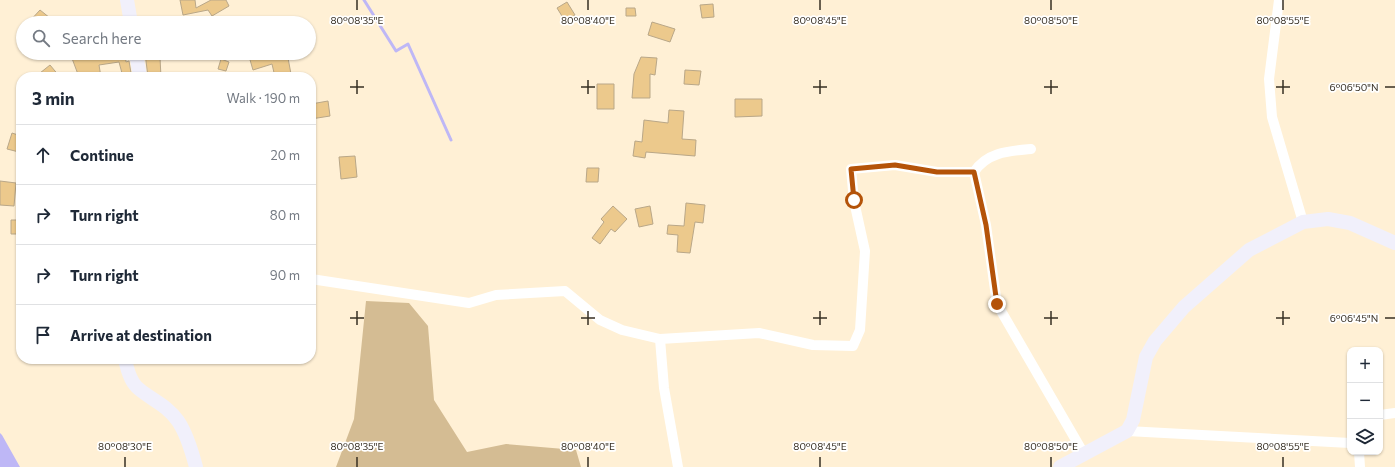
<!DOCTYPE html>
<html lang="en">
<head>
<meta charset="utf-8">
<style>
	body { margin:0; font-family:Commissioner,sans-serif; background:#f6f6f7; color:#1f2937 }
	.controls { position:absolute; right:12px; bottom:12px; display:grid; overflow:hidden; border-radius:8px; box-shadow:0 1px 3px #0004 }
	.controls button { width:36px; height:36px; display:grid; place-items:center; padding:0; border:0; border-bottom:1px solid #e0e1e3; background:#fff; color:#1f2937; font:20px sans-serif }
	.stop { position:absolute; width:12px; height:12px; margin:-9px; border:3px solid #b45309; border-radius:50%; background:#fff }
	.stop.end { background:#b45309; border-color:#fff; box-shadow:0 1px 4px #0008 }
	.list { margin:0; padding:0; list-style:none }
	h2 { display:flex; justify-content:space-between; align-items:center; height:52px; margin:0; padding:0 16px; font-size:17px }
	h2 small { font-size:13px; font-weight:400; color:#747a83 }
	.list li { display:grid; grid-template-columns:26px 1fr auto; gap:12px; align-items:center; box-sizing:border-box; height:60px; padding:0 16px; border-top:1px solid #e0e1e3 }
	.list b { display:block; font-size:15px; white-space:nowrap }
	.list em { font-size:13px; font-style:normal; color:#747a83 }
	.icon { flex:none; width:22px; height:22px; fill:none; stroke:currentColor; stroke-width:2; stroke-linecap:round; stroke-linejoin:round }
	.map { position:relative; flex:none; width:1395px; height:467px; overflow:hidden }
	.search { position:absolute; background:#fff; box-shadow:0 1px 3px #0004; left:16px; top:16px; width:300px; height:44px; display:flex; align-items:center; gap:10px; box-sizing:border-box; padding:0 14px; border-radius:22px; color:#747a83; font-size:15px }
	.panel { position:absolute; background:#fff; box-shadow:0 1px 3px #0004; left:16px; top:72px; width:300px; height:292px; border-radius:16px }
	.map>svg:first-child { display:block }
	.green { fill:#d4bc93 }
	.water { fill:#beb7f6 }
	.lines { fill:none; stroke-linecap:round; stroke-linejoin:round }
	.stream { stroke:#beb7f6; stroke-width:3 }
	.building { fill:#ecc98c; stroke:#b9a788 }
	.street { stroke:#fff; stroke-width:10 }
	.secondary { stroke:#f1f0fb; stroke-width:14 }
	.route { stroke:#b45309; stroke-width:5 }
	.ticks { fill:none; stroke:#372f23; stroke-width:1.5 }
	.ticks-label { font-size:10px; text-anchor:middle; fill:#372f23; stroke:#fff; stroke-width:3.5; stroke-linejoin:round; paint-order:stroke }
</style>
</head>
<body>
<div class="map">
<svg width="1395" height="467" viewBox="0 0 1395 467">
	<rect width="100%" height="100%" fill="#fff0d5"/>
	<path class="green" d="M 366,301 L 409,303 L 428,326 L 434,400 L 467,452 L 506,444 L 576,450 L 581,467 L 336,467 L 354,419 Z"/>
	<path class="water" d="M 0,433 L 2,435 L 20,467 L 0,467 Z"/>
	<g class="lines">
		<path class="stream" d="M 364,0 L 396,51 L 408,44 L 451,140"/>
	</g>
	<path class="building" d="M 180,0 L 195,0 L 196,8 L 211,0 L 226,0 L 229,6 L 212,16 L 208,10 L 183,15 Z
		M 567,2 L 575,15 L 565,21 L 557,8 Z
		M 713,4 L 714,17 L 702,18 L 700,5 Z
		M 626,8 L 635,8 L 636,16 L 626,16 Z
		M 40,10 L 50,18 L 45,23 L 28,23 Z
		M 652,22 L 675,29 L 670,42 L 648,35 Z
		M 70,53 L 125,53 L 126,62 L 129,61 L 131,73 L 128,74 L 129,77 L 123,77 L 119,62 L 99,65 L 101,77 L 79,77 Z
		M 145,53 L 156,53 L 156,58 L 160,58 L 161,77 L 148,77 Z
		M 248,53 L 280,53 L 281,59 L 288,58 L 291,74 L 275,77 L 272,64 L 253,70 Z
		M 641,57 L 657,58 L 655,75 L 650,74 L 650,98 L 632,98 L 634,74 Z
		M 221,59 L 229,62 L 226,71 L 218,69 Z
		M 50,65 L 60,77 L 35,77 Z
		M 685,70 L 701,71 L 699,85 L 684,84 Z
		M 597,84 L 614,84 L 614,109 L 597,109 Z
		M 735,99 L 762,99 L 762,116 L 735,117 Z
		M 328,101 L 330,116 L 311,119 L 311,104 Z
		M 669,110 L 684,111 L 682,139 L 696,140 L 695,156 L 646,152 L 645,158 L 633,156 L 635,141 L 642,142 L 644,120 L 668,123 Z
		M 12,133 L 21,136 L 19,152 L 7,149 Z
		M 355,156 L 357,177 L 341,179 L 339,157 Z
		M 587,168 L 599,168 L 598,182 L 586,182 Z
		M 0,181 L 16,183 L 14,206 L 0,205 Z
		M 686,203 L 705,205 L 703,223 L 695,222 L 690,253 L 677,252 L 678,235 L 667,234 L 668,225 L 684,226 Z
		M 613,206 L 627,219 L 615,232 L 611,229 L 600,244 L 592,238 L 604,222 L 601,219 Z
		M 650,206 L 653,224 L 639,227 L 635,209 Z
		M 11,220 L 21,220 L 21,234 L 11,234 Z"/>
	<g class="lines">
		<path class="street" d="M 1279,0 L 1269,79 L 1272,117 L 1303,222
			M 1031,149 C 1009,151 987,152 974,172 L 986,225 L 997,304 L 1084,454
			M 311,279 L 469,303 L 496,295 L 565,291 L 600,320 L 622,330 L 660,339 L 759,333 L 813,345 L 853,346 L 860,330 L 865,251 L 854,201 L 851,169 L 895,165 L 937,172 L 974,172
			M 660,339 L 664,388 L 678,467
			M 1380,415 L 1395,413
			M 1127,431 L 1350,443
			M 1359,452 L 1360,467"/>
		<path class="secondary" d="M 127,0 L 131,23
			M 136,53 L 140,77
			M 125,359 C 127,369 131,383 139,389 C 152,400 167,405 178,421 C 187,434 192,452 196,467
			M 1060,467 L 1127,431 L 1133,420 L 1146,357 L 1155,341 L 1184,307 L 1249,250 L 1303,222 L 1328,219 L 1350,223 L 1395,243"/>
	</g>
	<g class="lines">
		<path class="route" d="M 854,200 L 851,169 L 895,165 L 937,172 L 974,172 L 986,225 L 997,304"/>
	</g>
	<path class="ticks" d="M 357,0 L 357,10M 588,0 L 588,10M 820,0 L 820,10M 1051,0 L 1051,10M 1283,0 L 1283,10M 357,80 L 357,94M 588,80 L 588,94M 820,80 L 820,94M 1051,80 L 1051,94M 1283,80 L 1283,94M 350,87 L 364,87M 581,87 L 595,87M 813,87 L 827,87M 1044,87 L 1058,87M 1276,87 L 1290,87M 1385,87 L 1395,87M 357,311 L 357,325M 588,311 L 588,325M 820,311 L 820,325M 1051,311 L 1051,325M 1283,311 L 1283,325M 350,318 L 364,318M 581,318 L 595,318M 813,318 L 827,318M 1044,318 L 1058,318M 1276,318 L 1290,318M 1385,318 L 1395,318M 125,457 L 125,467M 357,457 L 357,467M 588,457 L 588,467M 820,457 L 820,467M 1051,457 L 1051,467M 1283,457 L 1283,467"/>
	<g class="ticks-label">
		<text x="357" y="24">80°08'35"E</text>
		<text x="588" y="24">80°08'40"E</text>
		<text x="820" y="24">80°08'45"E</text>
		<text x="1051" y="24">80°08'50"E</text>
		<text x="1283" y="24">80°08'55"E</text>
		<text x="1354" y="91">6°06'50"N</text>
		<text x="1354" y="322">6°06'45"N</text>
		<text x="125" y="450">80°08'30"E</text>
		<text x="357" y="450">80°08'35"E</text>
		<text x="588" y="450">80°08'40"E</text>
		<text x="820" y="450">80°08'45"E</text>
		<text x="1051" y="450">80°08'50"E</text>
		<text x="1283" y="450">80°08'55"E</text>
	</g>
</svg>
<div class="controls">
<button>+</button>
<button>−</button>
<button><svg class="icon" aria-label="layers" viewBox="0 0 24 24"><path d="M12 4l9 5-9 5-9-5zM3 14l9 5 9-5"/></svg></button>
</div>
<div class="stop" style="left:854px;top:200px"></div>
<div class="stop end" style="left:997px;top:304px"></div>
<div class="search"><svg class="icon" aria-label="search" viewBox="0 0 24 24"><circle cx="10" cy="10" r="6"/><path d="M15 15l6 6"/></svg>Search here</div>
<section class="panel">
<h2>3 min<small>Walk · 190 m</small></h2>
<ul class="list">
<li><svg class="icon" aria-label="ahead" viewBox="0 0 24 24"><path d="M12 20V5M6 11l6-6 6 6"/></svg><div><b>Continue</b></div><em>20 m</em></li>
<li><svg class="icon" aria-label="right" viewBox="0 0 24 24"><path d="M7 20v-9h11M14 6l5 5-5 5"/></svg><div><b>Turn right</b></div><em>80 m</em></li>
<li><svg class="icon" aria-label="right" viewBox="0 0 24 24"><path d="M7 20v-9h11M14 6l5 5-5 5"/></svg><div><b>Turn right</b></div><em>90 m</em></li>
<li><svg class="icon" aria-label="arrive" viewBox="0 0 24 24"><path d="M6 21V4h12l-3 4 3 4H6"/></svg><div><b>Arrive at destination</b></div></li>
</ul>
</section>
</div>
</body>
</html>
